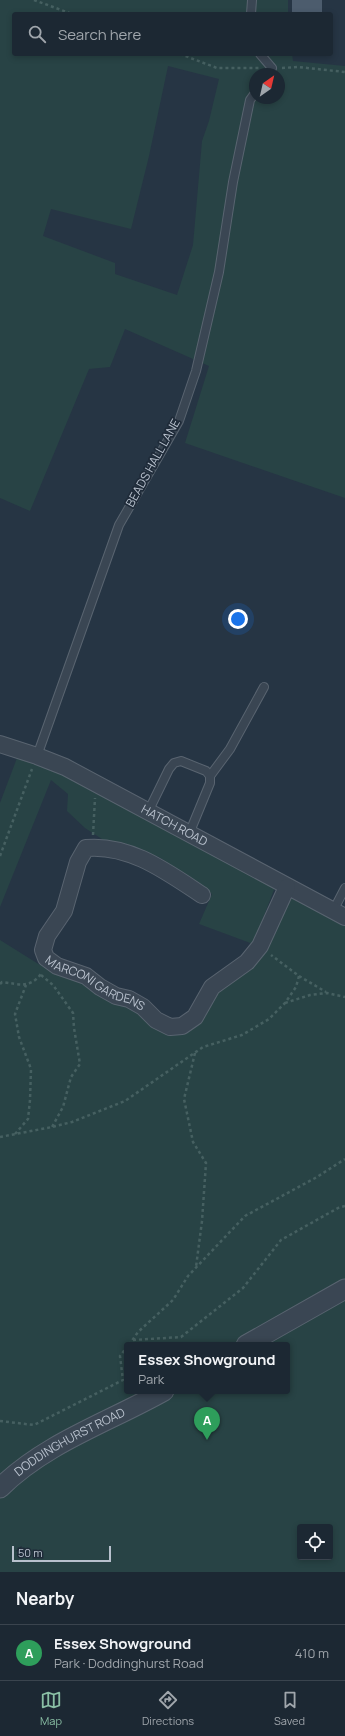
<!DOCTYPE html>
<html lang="en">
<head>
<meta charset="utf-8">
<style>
	body { margin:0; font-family:Manrope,sans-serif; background:#25303b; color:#f1f3f6 }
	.controls { position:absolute; right:12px; bottom:12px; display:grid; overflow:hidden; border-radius:4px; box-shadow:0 2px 6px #0003 }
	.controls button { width:36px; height:36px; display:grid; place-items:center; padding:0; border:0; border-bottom:1px solid #3a444e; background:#1c2833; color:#f1f3f6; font:20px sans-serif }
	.compass { position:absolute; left:249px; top:68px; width:36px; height:36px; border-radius:50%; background:#1c2833; box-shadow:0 2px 6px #0003; rotate:34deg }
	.scale { position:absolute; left:12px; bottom:10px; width:99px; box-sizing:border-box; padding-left:4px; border:2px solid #b8c1cd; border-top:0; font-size:11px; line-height:14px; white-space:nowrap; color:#b8c1cd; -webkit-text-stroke:3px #1f2b39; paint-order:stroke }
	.you { position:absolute; left:238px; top:619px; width:14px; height:14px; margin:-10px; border:3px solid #fff; border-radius:50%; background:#1a73e8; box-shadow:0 0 0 6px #1a73e833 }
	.badge { display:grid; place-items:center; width:26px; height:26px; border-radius:50%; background:#8abfa5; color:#fff; font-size:13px; font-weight:700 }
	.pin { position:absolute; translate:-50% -33px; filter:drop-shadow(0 1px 2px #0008) }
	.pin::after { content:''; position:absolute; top:21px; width:14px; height:12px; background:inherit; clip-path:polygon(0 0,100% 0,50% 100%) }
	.popup { position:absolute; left:124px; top:1342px; width:166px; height:52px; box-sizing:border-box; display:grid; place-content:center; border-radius:4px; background:#1c2833; filter:drop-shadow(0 1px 3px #0005); font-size:13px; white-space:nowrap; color:#a0a6ac }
	.popup b { font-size:15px; color:#f1f3f6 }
	.popup::after { content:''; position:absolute; left:50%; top:100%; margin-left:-8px; border:8px solid transparent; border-top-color:#1c2833 }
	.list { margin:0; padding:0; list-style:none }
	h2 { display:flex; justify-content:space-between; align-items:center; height:52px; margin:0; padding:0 16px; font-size:17px }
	h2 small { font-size:13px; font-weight:400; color:#a0a6ac }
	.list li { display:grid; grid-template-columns:26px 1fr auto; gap:12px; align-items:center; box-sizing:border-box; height:56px; padding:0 16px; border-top:1px solid #3a444e }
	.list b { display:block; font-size:15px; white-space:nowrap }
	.list p { margin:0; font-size:13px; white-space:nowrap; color:#a0a6ac }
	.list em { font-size:13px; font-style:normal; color:#a0a6ac }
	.icon { flex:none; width:22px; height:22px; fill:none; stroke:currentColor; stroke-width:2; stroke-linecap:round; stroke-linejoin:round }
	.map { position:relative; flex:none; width:345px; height:1572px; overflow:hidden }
	.search { position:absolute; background:#1c2833; box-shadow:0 2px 6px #0003; left:12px; right:12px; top:12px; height:44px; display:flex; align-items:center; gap:10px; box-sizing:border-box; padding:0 14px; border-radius:4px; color:#a0a6ac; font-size:15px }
	.sheet { height:108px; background:#1c2833 }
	nav { display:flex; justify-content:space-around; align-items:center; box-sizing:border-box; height:56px; border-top:1px solid #3a444e; background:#1c2833; font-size:11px; color:#a0a6ac }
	nav a { display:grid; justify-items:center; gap:2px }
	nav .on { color:#8abfa5 }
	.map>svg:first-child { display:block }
	.green { fill:#284345; fill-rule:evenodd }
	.building { fill:#4c5c6d }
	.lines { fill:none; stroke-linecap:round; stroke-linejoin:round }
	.service-casing { stroke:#596470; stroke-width:10 }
	.minor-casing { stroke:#596470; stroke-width:18 }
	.tertiary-casing { stroke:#596470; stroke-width:21 }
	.path { stroke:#466061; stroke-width:2.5; stroke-dasharray:3 3; stroke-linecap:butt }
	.service { stroke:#3a4653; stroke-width:8 }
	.minor { stroke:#3a4653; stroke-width:16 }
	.tertiary { stroke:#3a4653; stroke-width:19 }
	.labels { text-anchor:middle; stroke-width:3.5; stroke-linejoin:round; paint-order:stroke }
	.street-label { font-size:12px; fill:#b8c1cd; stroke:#1f2b39 }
</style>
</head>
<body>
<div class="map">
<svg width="345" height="1572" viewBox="0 0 345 1572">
	<rect width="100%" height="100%" fill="#263544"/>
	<path class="green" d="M 0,0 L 288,0 L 288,14 L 14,14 L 14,54 L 292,54 L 293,61 L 345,66 L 345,498 L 185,443 L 209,366 L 125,329 L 110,367 L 89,369 L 30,511 L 0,498 ZM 168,66 L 219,79 L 209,121 L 202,141 L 193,245 L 177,295 L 115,274 L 115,263 L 43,236 L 51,209 L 131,229 L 149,156 ZM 255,74 L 279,74 L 279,98 L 255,98 Z
		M 20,750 L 277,882 L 253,944 L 199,924 L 212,894 L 159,857 L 105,841 L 85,828 L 67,811 L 68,794 L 51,780 L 0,907 L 0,803 Z
		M 287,887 L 345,917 L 345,1572 L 0,1572 L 0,940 L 40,965 L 47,959 L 182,1026 L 212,987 L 247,962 ZM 127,1345 L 287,1345 L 287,1391 L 127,1391 ZM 300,1527 L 330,1527 L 330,1557 L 300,1557 Z"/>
	<path class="building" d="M 292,0 L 322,0 L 322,14 L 292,14 Z"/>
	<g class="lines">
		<defs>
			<path id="service" d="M 251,14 L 252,0
				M 260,54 L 272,68 L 268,74
				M 37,756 L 119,525 L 179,421 L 196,371 L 219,272 L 233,182 L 250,100 L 255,93
				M 210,776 L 230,749 L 264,687
				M 148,812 L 169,769 L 174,763 L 181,761 L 206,771 L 210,776 L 210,783 L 189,834
				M 333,911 L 345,888"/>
			<g id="minor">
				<path id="s1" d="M 0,744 L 37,756 L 65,767 L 345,917"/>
				<path id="s2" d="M 202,895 C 167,872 130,844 86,848 L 78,862 L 64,911 L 47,936 L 43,950 L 46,958 L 57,966 L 86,976 L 100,987 L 116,996 L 129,999 L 143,1007 L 156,1020 L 170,1027 L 182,1026 L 195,1017 L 212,987 L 247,962 L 260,946 L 287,887"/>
			</g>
			<g id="tertiary">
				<path d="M 246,1345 L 345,1289"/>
				<path id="s3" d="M 0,1488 C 45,1443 109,1422 164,1391"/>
			</g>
		</defs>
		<use href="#service" class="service-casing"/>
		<use href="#minor" class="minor-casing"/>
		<use href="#tertiary" class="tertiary-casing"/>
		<path class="path" d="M 34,0 L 72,14
			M 180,54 L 217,68 L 259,68
			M 282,68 L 298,67 L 345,72
			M 93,835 L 95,798
			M 0,856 L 32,769
			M 41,975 L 53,985 L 73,1013 L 74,1028 L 80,1064 L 71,1077 L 63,1107 L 52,1127
			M 299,976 L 326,992
			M 0,984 L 2,982 C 19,984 29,989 41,974
			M 285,1003 L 310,995 L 327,993 L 345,997
			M 195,1053 L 184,1099 L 193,1142 L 206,1163 L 202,1221 L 196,1267
			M 15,1134 L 28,1119 L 30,1100 L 31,1069 L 19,1037 L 15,1014 L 26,985
			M 0,1137 L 52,1127 L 72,1122 L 125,1101 L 203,1047 L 242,1035 L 269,1019 L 285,1003 L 296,987 L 299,976 L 271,955
			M 133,1340 L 181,1337 L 243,1288 L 281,1240 L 338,1208 L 345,1206
			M 129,1345 L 138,1332 L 173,1300 L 188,1276 L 245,1216 L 317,1177 L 345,1159
			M 0,1421 L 34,1425 L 123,1380 L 120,1356 L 127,1347"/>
		<use href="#service" class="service"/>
		<use href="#minor" class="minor"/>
		<use href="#tertiary" class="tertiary"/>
	</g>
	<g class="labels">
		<g class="street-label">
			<text transform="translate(153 463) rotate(-61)" y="4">BEADS HALL LANE</text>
			<text dy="4" stroke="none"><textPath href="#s1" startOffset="193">HATCH ROAD</textPath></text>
			<text dy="4" stroke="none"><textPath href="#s2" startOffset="304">MARCONI GARDENS</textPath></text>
			<text dy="4" stroke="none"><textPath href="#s3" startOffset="84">DODDINGHURST ROAD</textPath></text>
		</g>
	</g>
</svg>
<div class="controls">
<button><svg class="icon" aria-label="locate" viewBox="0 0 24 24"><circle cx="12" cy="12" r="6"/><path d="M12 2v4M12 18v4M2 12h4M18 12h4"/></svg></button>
</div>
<svg class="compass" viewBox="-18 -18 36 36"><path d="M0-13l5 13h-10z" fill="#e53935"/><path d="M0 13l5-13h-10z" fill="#a0a6ac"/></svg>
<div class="scale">50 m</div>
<div class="you"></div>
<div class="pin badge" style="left:207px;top:1440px;background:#2e9e5b">A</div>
<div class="popup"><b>Essex Showground</b>Park</div>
<div class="search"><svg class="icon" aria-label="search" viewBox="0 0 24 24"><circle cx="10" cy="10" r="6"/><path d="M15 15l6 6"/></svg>Search here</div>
</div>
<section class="sheet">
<h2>Nearby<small></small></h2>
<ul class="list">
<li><span class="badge" style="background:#2e9e5b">A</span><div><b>Essex Showground</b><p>Park · Doddinghurst Road</p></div><em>410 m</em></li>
</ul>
</section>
<nav>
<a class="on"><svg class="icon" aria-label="map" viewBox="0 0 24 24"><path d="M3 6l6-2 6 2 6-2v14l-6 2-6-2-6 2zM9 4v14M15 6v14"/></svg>Map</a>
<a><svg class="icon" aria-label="directions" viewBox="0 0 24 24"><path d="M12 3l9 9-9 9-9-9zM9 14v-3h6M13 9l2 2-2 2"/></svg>Directions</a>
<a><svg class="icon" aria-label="saved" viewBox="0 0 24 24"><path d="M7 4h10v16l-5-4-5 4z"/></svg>Saved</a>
</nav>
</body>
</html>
